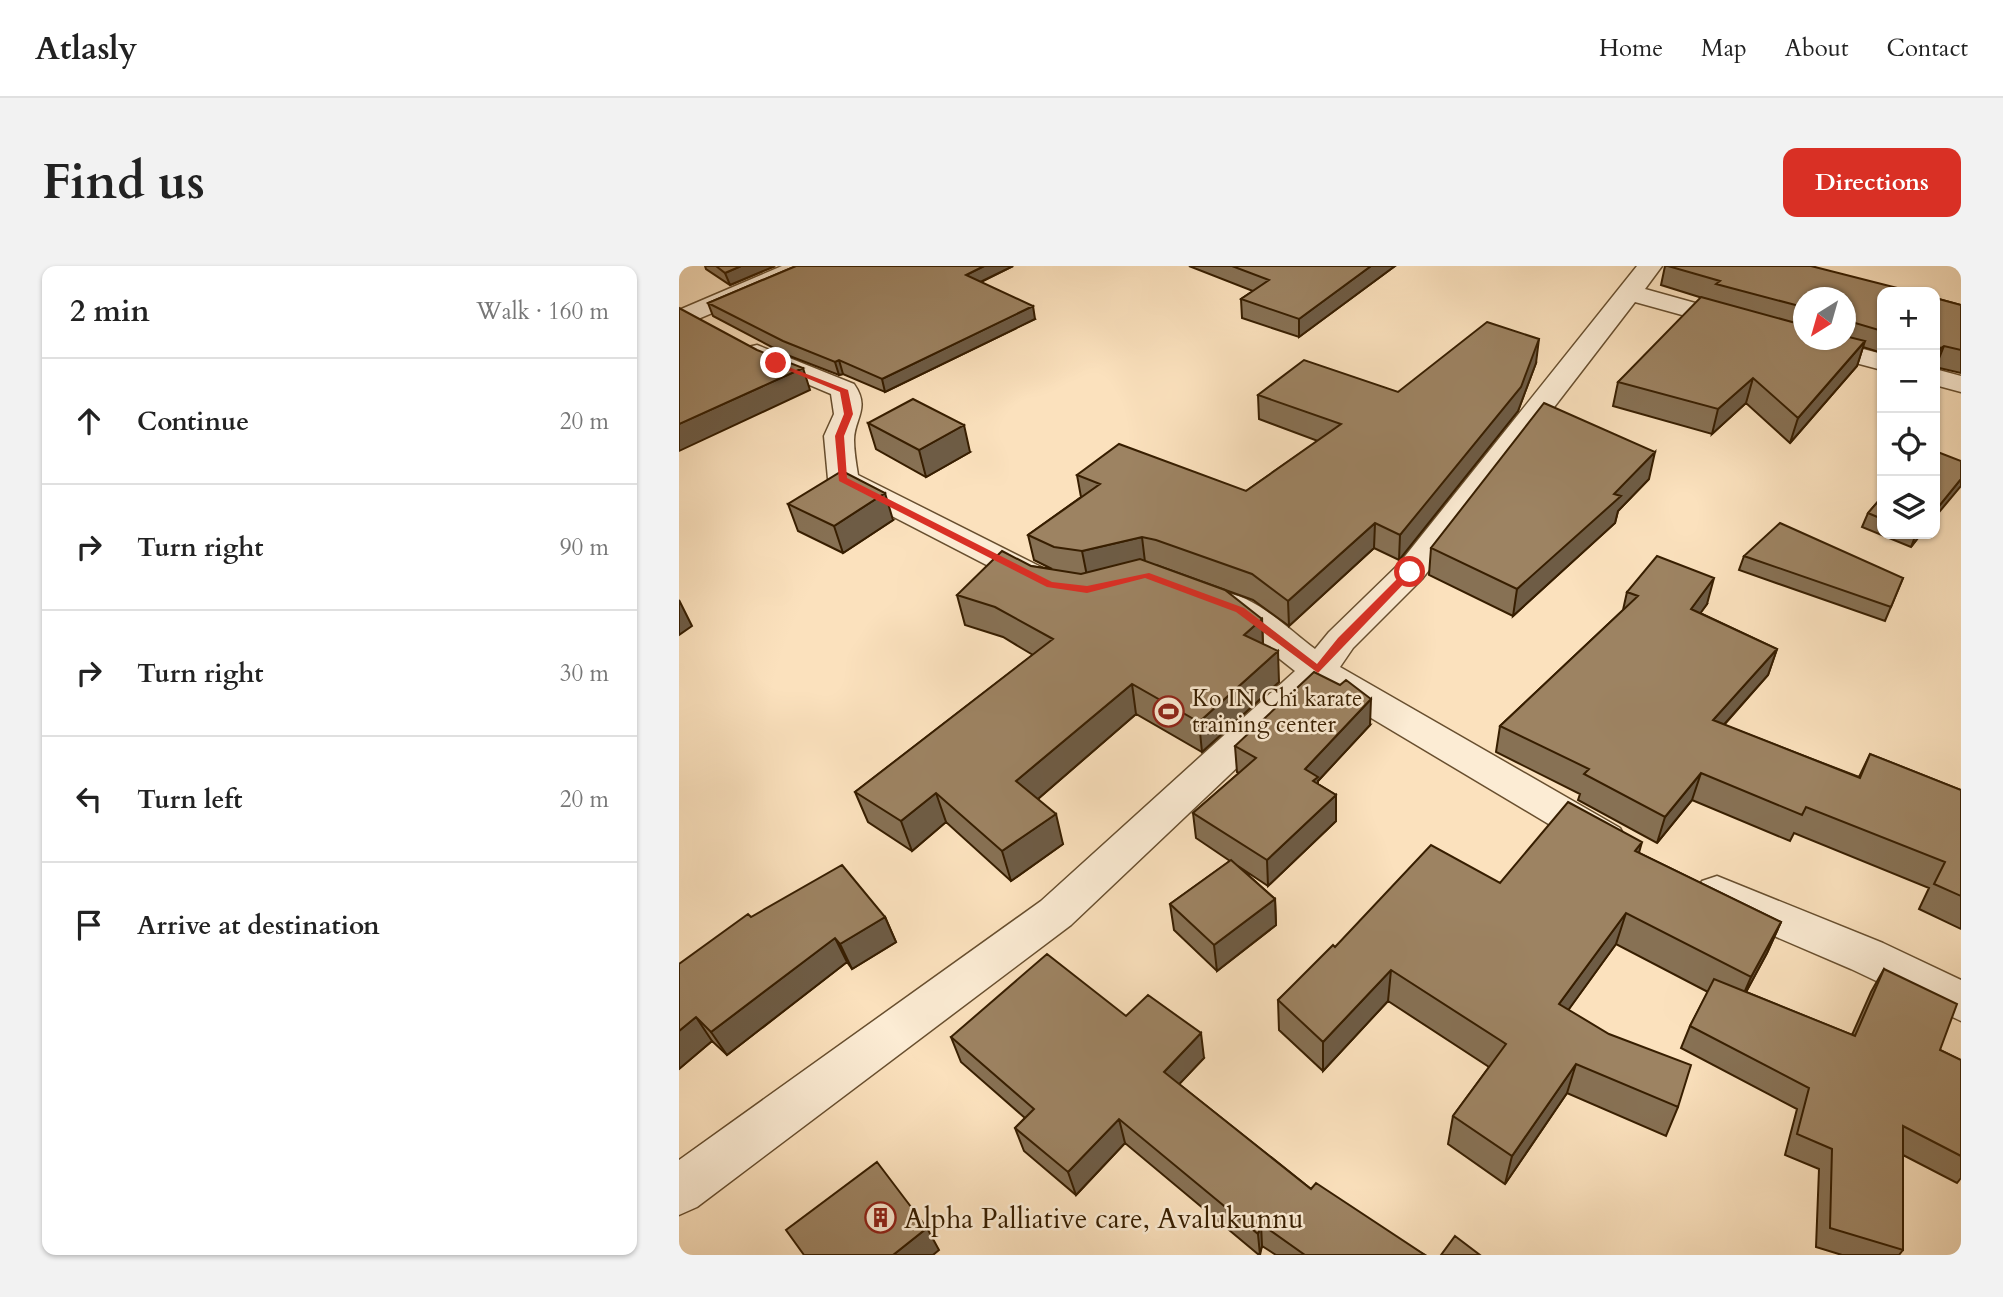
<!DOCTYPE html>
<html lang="en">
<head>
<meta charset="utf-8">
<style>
	body { margin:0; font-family:Cardo,serif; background:#f2f2f2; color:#222 }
	.controls { position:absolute; right:21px; top:21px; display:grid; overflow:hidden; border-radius:14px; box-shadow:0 2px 5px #0004 }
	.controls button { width:63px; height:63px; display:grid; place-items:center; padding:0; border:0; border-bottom:2px solid #e0e0e0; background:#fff; color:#222; font:35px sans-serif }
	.compass { position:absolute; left:1114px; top:21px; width:63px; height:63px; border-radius:50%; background:#fff; box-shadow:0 2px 5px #0004; rotate:217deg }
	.stop { position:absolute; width:21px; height:21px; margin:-16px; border:5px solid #d93025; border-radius:50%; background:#fff }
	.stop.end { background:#d93025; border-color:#fff; box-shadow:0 2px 7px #0008 }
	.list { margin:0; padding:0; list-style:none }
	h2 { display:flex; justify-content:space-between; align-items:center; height:91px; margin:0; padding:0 28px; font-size:30px }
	h2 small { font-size:23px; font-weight:400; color:#767676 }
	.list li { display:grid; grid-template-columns:46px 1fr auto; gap:21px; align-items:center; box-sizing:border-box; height:126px; padding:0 28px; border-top:2px solid #e0e0e0 }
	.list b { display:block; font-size:26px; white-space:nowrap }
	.list em { font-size:23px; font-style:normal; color:#767676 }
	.icon { flex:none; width:38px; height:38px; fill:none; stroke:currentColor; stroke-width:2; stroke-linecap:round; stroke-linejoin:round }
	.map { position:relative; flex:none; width:1282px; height:989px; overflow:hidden; border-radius:14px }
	header { display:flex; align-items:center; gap:42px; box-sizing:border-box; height:98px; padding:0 35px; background:#fff; border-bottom:2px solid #e0e0e0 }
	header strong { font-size:33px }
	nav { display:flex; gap:38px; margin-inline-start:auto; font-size:24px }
	.intro { display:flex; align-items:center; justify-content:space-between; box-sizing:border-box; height:168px; padding:0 42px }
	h1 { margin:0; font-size:49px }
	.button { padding:18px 32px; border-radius:14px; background:#d93025; color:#fff; font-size:24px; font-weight:700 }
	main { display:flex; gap:42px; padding:0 42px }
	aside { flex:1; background:#fff; border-radius:14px; box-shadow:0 2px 5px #0004 }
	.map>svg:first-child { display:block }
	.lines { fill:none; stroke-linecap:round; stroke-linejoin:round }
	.minor-casing { stroke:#684f2f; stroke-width:3 }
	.minor { fill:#fcecd4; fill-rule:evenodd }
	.wall { fill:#877154; stroke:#371e00; stroke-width:2; fill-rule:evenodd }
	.shaded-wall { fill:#6e5c45; stroke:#371e00; stroke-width:2 }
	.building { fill:#9d8362; stroke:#371e00; stroke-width:2 }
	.route { fill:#d93025 }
	.labels { text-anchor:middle; stroke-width:5; stroke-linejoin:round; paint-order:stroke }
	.poi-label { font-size:23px; fill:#371e00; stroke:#fcecd4; text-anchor:start }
	.near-poi-label { font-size:28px; fill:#371e00; stroke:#fcecd4; text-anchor:start }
</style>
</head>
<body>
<header>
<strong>Atlasly</strong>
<nav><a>Home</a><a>Map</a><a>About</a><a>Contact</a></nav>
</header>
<div class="intro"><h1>Find us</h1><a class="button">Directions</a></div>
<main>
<aside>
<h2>2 min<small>Walk · 160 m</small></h2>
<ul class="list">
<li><svg class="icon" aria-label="ahead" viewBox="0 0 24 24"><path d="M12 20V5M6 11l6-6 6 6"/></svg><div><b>Continue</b></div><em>20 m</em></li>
<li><svg class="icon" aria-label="right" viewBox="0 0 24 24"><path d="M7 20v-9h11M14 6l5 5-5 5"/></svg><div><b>Turn right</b></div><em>90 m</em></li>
<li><svg class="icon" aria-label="right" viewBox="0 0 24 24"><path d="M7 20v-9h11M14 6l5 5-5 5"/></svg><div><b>Turn right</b></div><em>30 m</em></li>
<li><svg class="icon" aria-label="left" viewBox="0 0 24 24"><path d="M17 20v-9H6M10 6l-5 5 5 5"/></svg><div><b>Turn left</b></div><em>20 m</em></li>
<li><svg class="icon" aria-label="arrive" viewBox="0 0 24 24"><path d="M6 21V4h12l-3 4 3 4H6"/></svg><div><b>Arrive at destination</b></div></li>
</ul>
</aside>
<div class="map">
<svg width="1282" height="989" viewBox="0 0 1282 989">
	<rect width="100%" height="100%" fill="#fbe1bd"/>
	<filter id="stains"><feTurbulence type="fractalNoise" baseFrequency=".00286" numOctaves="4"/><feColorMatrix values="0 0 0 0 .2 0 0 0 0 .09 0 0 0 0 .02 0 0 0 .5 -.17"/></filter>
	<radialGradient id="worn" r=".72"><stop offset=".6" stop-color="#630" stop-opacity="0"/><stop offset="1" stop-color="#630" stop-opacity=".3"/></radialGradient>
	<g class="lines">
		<defs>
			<path id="minor" d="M 103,0 L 136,0 L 133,5 L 0,61 L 0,44 Z
				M 958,0 L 983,0 L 966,23 L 1070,52 L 1074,57 L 1070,62 L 1061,65 L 956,36 L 743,313 L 674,382 L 661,401 L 941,562 L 947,573 L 941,584 L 927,589 L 913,584 L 642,422 L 392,659 L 18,941 L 0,949 L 0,894 L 362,635 L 616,405 L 549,352 L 528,344 L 523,336 L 528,328 C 567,318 607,362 636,383 L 650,366 L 719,299 Z
				M 1125,69 L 1125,74 L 1150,74 L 1203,88 L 1203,104 L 1120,82 L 1116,76 Z
				M 78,79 L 175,118 C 192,142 175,153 175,174 C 175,185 177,197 179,209 L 374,307 L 379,314 L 374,321 L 362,325 L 350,321 L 153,219 L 149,213 L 145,170 L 155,148 L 152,128 L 69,93 L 65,87 L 69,81 Z
				M 1256,103 L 1282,110 L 1282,126 L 1256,119 Z
				M 1038,610 L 1204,677 L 1282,714 L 1282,755 L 1172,703 L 1023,639 L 1017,627 L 1023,615 Z"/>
		</defs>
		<use href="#minor" class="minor-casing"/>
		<use href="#minor" class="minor"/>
	</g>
	<path class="wall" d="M 26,0 L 96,0 L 51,19 L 27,3 Z
		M 117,0 L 334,0 L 302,16 L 356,53 L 206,126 L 164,108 L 160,109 L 108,89 L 34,50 L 29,37 Z
		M 510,0 L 716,0 L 620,71 L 563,52 L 562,33 L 574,25 Z
		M 986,0 L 1132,0 L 1203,26 L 1203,87 L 1184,81 L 1178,100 L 1111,177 L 1067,137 L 1033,168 L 934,140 L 939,116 L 1033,35 L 982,19 ZM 1124,32 L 1166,32 L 1166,74 L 1124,74 Z
		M 1256,32 L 1282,39 L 1282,107 L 1256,101 Z
		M 857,97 L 839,145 L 720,294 L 695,282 L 610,360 L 574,334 L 477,299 L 583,353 L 584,378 L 600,416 L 523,486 L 457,448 L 359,533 L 384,578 L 332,615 L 267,556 L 233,585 L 189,556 L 176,526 L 354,389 L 324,371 L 286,359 L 278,329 L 352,300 L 373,303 L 355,294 L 349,269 L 402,231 L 398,209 L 567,225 L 639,175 L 580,153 L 579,129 L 719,126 Z
		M 189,157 L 291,186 L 247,211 L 197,183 Z
		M 970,213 L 939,245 L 936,257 L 834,350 L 750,309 L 752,282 Z
		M 1203,231 L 1203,268 L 1242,268 L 1232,281 L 1183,261 L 1189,247 Z
		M 109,238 L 214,254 L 164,287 L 119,265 Z
		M 1065,290 L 1224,312 L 1206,355 L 1060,304 Z
		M 948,326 L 1028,338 L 1021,347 L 1098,383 L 1089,409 L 1045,459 L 1180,511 L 1191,488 L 1282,524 L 1282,663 L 1240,643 L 1250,622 L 1115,567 L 1111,575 L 1013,534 L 978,577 L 899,534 L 901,528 L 817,486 L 821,460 L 944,344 Z
		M 691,459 L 639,515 L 639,518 L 657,529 L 657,555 L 589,620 L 559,600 L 596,633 L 597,659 L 538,705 L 495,664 L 491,638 L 551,595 L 517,572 L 514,547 L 560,507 L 558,506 L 556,480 Z
		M 960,587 L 1102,656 L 1088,687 L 1067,726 L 1173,769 L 1192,726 L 1205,703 L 1261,784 L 1282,794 L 1282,912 L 1278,917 L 1224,889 L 1224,984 L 1220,989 L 1163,989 L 1137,981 L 1140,903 L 1106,889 L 1118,843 L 1002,782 L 1011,760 L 1029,726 L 937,678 L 889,744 L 999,841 L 987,870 L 888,827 L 826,918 L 769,878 L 774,850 L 810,801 L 709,735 L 644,805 L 600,764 L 599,734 L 656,681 L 821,617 Z
		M 206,651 L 217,676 L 173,703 L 168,696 L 48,789 L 33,775 L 0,803 L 0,698 Z
		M 447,750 L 525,792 L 500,818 L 632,923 L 746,989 L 597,989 L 583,980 L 580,989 L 446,877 L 397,929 L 345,885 L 336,862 L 346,852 L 282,796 L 272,771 Z"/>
	<path class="shaded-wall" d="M 62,0 L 96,0 L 51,19 L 46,7 Z
		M 305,0 L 334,0 L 289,22 L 287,9 Z
		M 692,0 L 716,0 L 620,71 L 620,53 Z
		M 354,40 L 356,53 L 206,126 L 203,113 Z
		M 860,73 L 857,97 L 839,145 L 720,294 L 721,269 Z
		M 1186,75 L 1178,100 L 1111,177 L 1119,152 Z
		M 1265,80 L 1257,100 L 1256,101 L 1256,97 L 1262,82 Z
		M 160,94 L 164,108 L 160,109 L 156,96 Z
		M 124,102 L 131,124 L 0,185 L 0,158 Z
		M 1074,112 L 1067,137 L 1033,168 L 1039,143 Z
		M 285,159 L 291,186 L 247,211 L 240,184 Z
		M 976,186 L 970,213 L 939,245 L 936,257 L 834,350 L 838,323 Z
		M 1282,213 L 1282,220 L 1256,251 L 1256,245 Z
		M 206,227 L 214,254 L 164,287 L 155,260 Z
		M 696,257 L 695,282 L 610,360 L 609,335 Z
		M 1237,268 L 1242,268 L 1232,281 Z
		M 463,271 L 466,296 L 408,310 L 403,285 Z
		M 1035,312 L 1028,338 L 1005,370 L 1012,343 Z
		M 0,334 L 13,360 L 0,369 Z
		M 583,353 L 584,383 L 565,369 Z
		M 1098,383 L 1089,409 L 1025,481 L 1034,454 Z
		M 599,385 L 600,416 L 523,486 L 520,456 Z
		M 453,418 L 457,448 L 345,545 L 337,515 Z
		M 692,433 L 691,459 L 639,515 L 639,537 L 626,503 Z
		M 1022,507 L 1013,534 L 978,577 L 986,551 Z
		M 257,527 L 267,556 L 233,585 L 222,555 Z
		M 657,529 L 657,555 L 589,620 L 588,594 Z
		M 377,548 L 384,578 L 332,615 L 323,585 Z
		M 963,576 L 954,608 L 956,585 Z
		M 596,633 L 597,659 L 538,705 L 535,679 Z
		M 947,647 L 937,678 L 872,768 L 880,738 Z
		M 206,651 L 217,676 L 173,703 L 161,678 Z
		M 1102,656 L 1088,687 L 1059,741 L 1072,711 Z
		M 156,672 L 168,696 L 48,789 L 32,766 Z
		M 712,704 L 709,735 L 644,805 L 644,776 Z
		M 17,751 L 33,775 L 0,803 L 0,765 Z
		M 522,767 L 525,792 L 489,830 L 485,806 Z
		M 897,798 L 888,827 L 826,918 L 833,890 Z
		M 440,853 L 446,877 L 397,929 L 389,906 Z
		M 582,958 L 583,980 L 581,989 L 579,968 Z
		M 248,962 L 260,984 L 254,989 L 214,989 Z"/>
	<path class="building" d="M 37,0 L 62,0 L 46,7 Z
		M 117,0 L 305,0 L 287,9 L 354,40 L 203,113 L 160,94 L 156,96 L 104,75 L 29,37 Z
		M 553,0 L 692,0 L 620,53 L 562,33 L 590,14 Z
		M 989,0 L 1132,0 L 1234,26 L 1203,26 L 1203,65 L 1166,54 L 1166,32 L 1124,32 L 1124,41 L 1037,18 L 1041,15 Z
		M 1022,31 L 1124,59 L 1124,74 L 1166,74 L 1166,70 L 1186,75 L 1119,152 L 1074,112 L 1039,143 L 939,116 Z
		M 1256,32 L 1282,39 L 1282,84 L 1265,80 L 1262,82 L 1256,80 Z
		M 0,42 L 78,84 L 124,102 L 0,158 Z
		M 808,56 L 860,73 L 842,121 L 721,269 L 696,257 L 609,335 L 573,308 L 477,274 L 463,271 L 403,285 L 375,281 L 349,269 L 421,218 L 398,209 L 440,178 L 567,225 L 662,158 L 579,129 L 625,94 L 719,126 Z
		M 234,133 L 285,159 L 240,184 L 189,157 Z
		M 865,137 L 976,186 L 935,228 L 942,230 L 838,323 L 752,282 Z
		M 1256,185 L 1282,195 L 1282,213 L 1256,245 Z
		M 163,205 L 206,227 L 155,260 L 109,238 Z
		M 1203,231 L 1203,253 L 1189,247 Z
		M 1101,257 L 1224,312 L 1212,341 L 1065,290 Z
		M 323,285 L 352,300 L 402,308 L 461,293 L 546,324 L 583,353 L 565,369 L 599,385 L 520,456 L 453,418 L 337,515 L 377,548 L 323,585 L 257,527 L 222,555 L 176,526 L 374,373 L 316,341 L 278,329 Z
		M 978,290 L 1035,312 L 1012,343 L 1098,383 L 1034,454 L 1181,512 L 1191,488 L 1282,524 L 1282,630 L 1255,618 L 1266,596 L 1127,541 L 1123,549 L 1022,507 L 986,551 L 905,508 L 910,503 L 821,460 L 959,330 L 948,326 Z
		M 635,406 L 661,419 L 667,414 L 692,433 L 626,503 L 639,511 L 634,515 L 657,529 L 588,594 L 514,547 L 577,492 L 556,480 Z
		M 889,536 L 963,576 L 956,585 L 1102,656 L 1072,711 L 947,647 L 880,738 L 930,768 L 1012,799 L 999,841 L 897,798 L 833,890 L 774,850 L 827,778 L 712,704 L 644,776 L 599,734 L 654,679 L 656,681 L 752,579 L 821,617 Z
		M 552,594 L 596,633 L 535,679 L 491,638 Z
		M 163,599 L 206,651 L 161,678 L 156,672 L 32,766 L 17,751 L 0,765 L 0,698 L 69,648 L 72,651 Z
		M 368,688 L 447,750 L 469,729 L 522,767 L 485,806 L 632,923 L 637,917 L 746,989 L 626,989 L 582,958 L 579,968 L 440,853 L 389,906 L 336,862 L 355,843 L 272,771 Z
		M 1205,703 L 1278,738 L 1261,784 L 1282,794 L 1282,890 L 1224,860 L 1224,984 L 1151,962 L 1153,883 L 1118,868 L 1130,822 L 1011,760 L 1035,713 L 1176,770 Z
		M 198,896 L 248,962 L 214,989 L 125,989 L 107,964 Z
		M 776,970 L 801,989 L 762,989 Z"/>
	<path class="route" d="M 94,95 L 169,124 L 174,148 L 165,170 L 168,212 L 373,316 L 408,320 L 470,307 L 565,342 L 638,398 L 659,372 L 727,304 L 736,306 L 639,407 L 557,346 L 466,312 L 408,327 L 368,321 L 160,215 L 156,170 L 165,148 L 161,126 L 94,98 Z"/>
	<defs>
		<symbol id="stadium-ring" viewBox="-11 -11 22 22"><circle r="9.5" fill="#fcecd4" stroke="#8f2418" stroke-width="1.5"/><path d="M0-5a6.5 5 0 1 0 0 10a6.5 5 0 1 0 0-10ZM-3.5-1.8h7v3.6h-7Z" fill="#8f2418"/></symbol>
		<symbol id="building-ring" viewBox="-11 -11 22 22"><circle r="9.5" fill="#fcecd4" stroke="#8f2418" stroke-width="1.5"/><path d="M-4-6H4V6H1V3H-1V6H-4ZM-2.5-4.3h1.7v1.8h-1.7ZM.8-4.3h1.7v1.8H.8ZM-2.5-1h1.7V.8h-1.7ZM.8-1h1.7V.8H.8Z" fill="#8f2418"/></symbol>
	</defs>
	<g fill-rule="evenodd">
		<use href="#stadium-ring" x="472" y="428" width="35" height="35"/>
		<use href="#building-ring" x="184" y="934" width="35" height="35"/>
	</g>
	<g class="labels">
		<g class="poi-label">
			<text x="513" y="440">Ko IN Chi karate<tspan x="513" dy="26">training center</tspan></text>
		</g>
		<g class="near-poi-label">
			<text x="225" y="962">Alpha Palliative care, Avalukunnu</text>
		</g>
	</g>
	<rect width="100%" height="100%" filter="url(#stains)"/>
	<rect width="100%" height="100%" fill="url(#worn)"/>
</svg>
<div class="controls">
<button>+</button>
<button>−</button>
<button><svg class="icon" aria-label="locate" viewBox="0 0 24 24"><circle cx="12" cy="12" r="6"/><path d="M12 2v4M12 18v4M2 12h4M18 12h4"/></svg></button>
<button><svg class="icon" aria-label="layers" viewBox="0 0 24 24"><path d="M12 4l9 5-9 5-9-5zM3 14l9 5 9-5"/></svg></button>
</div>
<svg class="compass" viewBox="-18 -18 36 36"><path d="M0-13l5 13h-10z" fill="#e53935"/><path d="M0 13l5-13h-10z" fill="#767676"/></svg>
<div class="stop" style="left:731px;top:306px"></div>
<div class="stop end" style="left:97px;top:97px"></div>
</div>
</main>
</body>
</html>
